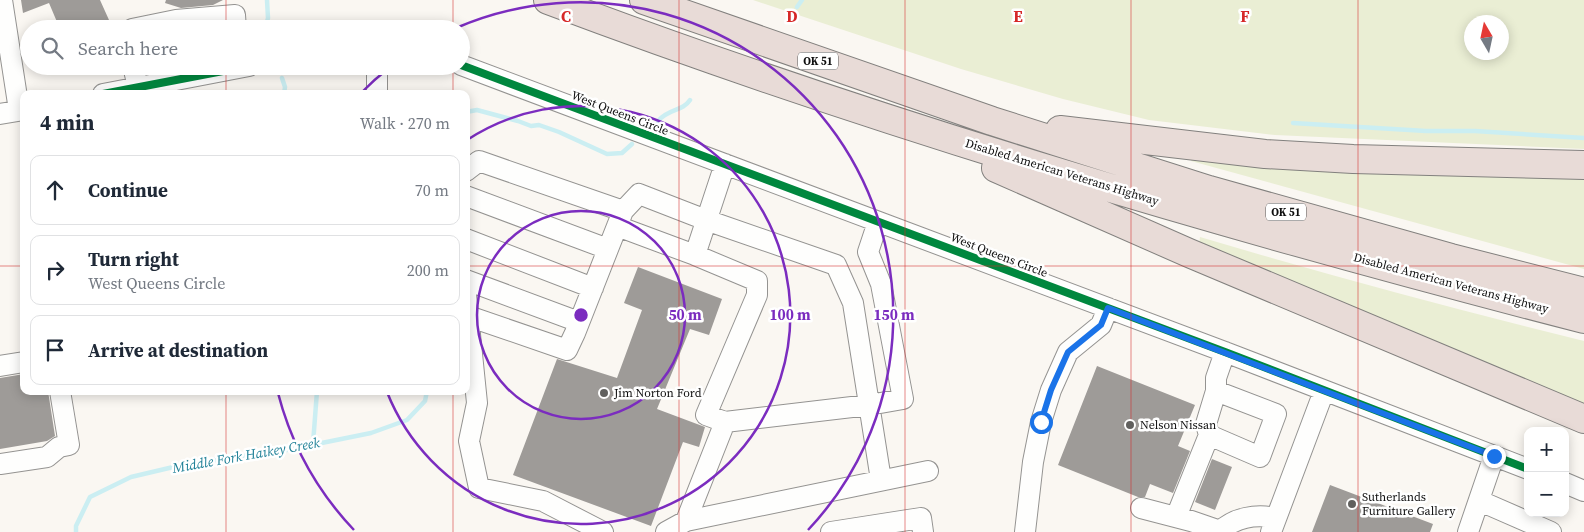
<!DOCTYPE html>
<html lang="en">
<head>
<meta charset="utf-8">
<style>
	body { margin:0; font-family:"Source Serif 4",serif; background:#f6f6f7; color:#1f2937 }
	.controls { position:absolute; right:15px; bottom:15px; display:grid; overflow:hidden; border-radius:10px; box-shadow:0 2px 12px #0003 }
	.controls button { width:45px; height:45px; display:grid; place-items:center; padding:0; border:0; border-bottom:1px solid #e0e1e3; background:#fff; color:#1f2937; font:25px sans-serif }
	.compass { position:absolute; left:1464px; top:15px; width:45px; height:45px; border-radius:50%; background:#fff; box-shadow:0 2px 12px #0003; rotate:351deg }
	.stop { position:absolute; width:15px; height:15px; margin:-11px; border:4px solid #1a73e8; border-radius:50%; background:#fff }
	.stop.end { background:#1a73e8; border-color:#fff; box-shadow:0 1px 5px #0008 }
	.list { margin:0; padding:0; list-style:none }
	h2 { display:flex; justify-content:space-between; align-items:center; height:65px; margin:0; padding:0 20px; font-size:21px }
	h2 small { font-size:16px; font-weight:400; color:#747a83 }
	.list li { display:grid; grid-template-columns:32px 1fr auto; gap:15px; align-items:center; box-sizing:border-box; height:70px; margin:0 10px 10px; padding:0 10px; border:1px solid #e0e1e3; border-radius:10px }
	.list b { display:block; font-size:19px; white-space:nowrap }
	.list p { margin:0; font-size:16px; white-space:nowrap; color:#747a83 }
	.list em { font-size:16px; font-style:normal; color:#747a83 }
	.icon { flex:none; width:28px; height:28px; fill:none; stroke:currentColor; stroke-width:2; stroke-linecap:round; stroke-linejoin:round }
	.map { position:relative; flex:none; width:1584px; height:532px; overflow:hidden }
	.search { position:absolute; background:#fff; box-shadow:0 2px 12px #0003; left:20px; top:20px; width:450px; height:55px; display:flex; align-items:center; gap:12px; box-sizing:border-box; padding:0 18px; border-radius:28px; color:#747a83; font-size:19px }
	.panel { position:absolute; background:#fff; box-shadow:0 2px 12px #0003; left:20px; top:90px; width:450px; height:305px; border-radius:10px }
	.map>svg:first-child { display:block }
	.green { fill:#eaeed4; fill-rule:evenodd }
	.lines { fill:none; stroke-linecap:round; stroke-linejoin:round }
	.stream { stroke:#cbeef2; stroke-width:4.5 }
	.building { fill:#9e9b98 }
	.minor-casing { stroke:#949391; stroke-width:22 }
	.highway-casing { stroke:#82807e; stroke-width:30 }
	.minor { stroke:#fefefd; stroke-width:20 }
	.highway { stroke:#e8dbd7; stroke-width:28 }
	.cycleway-casing { stroke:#fff; stroke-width:11 }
	.cycleway { stroke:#00873e; stroke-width:8 }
	.route { stroke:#1a73e8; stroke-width:6 }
	.grid { fill:none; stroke:#d62828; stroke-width:1; stroke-opacity:0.55 }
	.ring { fill:none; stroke:#7b2cbf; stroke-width:2.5 }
	.poi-dot { fill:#61605e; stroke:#fff; stroke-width:2 }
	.labels { text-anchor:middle; stroke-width:5; stroke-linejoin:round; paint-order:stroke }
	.shield { fill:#fff; stroke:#565656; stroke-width:1 }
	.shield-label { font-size:11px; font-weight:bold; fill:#0e0e0e }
	.street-label { font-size:12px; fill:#0e0e0e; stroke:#fff }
	.poi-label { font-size:12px; fill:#0e0e0e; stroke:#fff; text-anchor:start }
	.water-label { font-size:14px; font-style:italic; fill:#1f8097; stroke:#fff }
	.grid-label { font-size:16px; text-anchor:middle; font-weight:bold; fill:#d62828; stroke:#fff; stroke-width:5; stroke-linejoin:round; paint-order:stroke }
	.centre { fill:#7b2cbf; stroke:#fff; stroke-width:2.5 }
	.ring-label { font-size:15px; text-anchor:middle; font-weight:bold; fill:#7b2cbf; stroke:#fff; stroke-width:5; stroke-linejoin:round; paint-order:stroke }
</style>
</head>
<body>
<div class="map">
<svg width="1584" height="532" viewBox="0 0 1584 532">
	<rect width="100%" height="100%" fill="#faf7f2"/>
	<path class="green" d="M 753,0 L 1584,0 L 1584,149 L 1275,135 L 1149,120 L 1063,99 L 961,69 ZM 1472,22 L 1502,22 L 1502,52 L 1472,52 Z
		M 1194,153 L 1584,175 L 1584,269 L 1191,161 Z
		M 1200,237 C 1327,275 1455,309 1584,341 L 1584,404 L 1320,293 L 1199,244 Z"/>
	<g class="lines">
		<path class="stream" d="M 797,7 L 802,0
			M 265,29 L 268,18 L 267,0
			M 282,78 L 285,87 L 284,94
			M 466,112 L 477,110 L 518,121 L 531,126 L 539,125 L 559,132 L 607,154 L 622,153 L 632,144
			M 658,121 C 669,108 682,112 690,100
			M 1293,123 L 1426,131 L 1475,131 L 1584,138
			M 313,444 L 317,391
			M 76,532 L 76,526 L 90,497 L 131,477 L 186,464 L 287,450 L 371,433 L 407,420 L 425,401 L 427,391"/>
	</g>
	<path class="building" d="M 21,0 L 100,0 L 109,20 L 89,29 L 60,29 L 49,3 L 23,13 Z
		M 166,0 L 223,0 L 213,5 L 181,8 L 165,3 Z
		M 638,267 L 722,299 L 709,335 L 690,329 L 657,409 L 705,427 L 699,447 L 683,442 L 651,526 L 513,475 L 557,359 L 617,378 L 642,310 L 624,303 Z
		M 1097,366 L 1195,405 L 1178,446 L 1190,451 L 1173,493 L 1150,484 L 1145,497 L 1138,497 L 1058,465 Z
		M 24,374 L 24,391 L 48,391 L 55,436 L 47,441 L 0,449 L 0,378 Z
		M 1212,459 L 1232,467 L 1215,510 L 1195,502 Z
		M 1330,485 L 1433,524 L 1430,532 L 1312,532 Z"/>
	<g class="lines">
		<defs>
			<path id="minor" d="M 2,0 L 19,110
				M 132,29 L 176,20 L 235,15 L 236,29
				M 461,65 L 1225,352 L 1528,469
				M 133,66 L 138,87
				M 377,66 L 377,94
				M 103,94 L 249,66
				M 0,114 L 24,110
				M 466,171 L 479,161 L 623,211
				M 466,196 L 608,249
				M 617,226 L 695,255 L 757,281 L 757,295 L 706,415 L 725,422 L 686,521
				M 466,239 L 593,288
				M 695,255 L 725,164
				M 466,280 L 579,322
				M 466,295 L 477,403 L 469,441 L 479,488 L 543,501 L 603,532
				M 468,316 L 567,350 L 575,333 L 623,211 L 639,194 L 706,220 L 836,265 L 853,303 L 881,480
				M 0,366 L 24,362
				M 725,422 L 869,405 L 903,399 L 881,284 L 868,252 L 878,222
				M 1209,435 L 1260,457 L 1276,414 L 1216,391
				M 0,464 L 47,457 L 59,447 L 69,445 L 60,391
				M 1565,483 L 1584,491
				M 1480,501 L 1551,532
				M 1141,508 L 1191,521 L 1220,531
				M 1176,517 L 1209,435 L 1206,424 L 1216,391 L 1216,378 L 1225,352
				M 666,532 L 686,521 L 928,471
				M 831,532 L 921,518 L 923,532
				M 1025,532 L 1033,462 L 1041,422 L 1051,390 L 1068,352 L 1101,325 L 1108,308
				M 1219,532 C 1235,517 1256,514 1276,518
				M 1271,532 L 1324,391
				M 1468,532 L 1494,456"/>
			<path id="highway" d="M 548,0 C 886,127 1235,229 1584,319
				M 644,0 L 992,121 L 1209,190 L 1451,258 L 1584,292
				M 1060,130 L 1265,154 L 1353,159 L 1584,165
				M 996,168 L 1189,253 L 1584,419"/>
		</defs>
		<use href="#minor" class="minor-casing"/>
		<use href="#highway" class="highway-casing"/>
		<use href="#minor" class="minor"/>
		<use href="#highway" class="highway"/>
		<defs>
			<path id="cycleway" d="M 461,65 L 1225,352 L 1528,469
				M 103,94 L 249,66"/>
		</defs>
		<use href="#cycleway" class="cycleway-casing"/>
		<use href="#cycleway" class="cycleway"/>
	</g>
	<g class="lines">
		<path class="route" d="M 1041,422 L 1051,390 L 1068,352 L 1101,325 L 1108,308 L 1494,456"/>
	</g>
	<path class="grid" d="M 226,0 L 226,29M 453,0 L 453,29M 679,0 L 679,532M 905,0 L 905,532M 1131,0 L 1131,532M 1358,0 L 1358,532M 226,66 L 226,94M 453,66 L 453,94M 0,266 L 24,266M 466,266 L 1584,266M 226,391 L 226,532M 453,391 L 453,532"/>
	<g class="ring">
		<circle cx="581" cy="315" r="104"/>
		<path d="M467 140A209 209 0 1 1 387 392"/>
		<path d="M354 530A313 313 0 0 1 278 393M360 94A313 313 0 0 1 390 67M456 28A313 313 0 0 1 808 530"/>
	</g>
	<g class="poi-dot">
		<circle cx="604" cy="393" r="5"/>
		<circle cx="1130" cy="425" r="5"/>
		<circle cx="1352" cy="504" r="5"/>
	</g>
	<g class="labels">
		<g class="shield">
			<rect x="798" y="52.5" width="40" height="17" rx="4"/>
			<rect x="1266" y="203.5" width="40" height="17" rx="4"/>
		</g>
		<g class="shield-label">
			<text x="818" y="65">OK 51</text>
			<text x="1286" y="216">OK 51</text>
		</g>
		<g class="street-label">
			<text transform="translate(620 113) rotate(21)" y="4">West Queens Circle</text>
			<text transform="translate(1062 172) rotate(17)" y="4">Disabled American Veterans Highway</text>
			<text transform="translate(999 255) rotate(21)" y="4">West Queens Circle</text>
			<text transform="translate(1451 283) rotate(15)" y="4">Disabled American Veterans Highway</text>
		</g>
		<g class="poi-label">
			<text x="614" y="397">Jim Norton Ford</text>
			<text x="1140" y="429">Nelson Nissan</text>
			<text x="1362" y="501">Sutherlands<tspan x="1362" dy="14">Furniture Gallery</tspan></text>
		</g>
		<g class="water-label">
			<text transform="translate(246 455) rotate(-10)" y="5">Middle Fork Haikey Creek</text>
		</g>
	</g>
	<g class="grid-label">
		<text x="566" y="22">C</text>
		<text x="792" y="22">D</text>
		<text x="1018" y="22">E</text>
		<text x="1245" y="22">F</text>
	</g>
	<circle cx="581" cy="315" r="8" class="centre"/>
	<g class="ring-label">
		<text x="685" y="320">50 m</text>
		<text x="790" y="320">100 m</text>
		<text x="894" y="320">150 m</text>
	</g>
</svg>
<div class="controls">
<button>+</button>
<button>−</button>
</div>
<svg class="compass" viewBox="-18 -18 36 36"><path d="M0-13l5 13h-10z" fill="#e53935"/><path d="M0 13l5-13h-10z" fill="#747a83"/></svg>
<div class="stop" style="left:1041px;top:422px"></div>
<div class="stop end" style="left:1494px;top:456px"></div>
<div class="search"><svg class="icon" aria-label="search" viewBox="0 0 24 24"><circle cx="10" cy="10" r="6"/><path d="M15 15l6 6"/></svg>Search here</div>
<section class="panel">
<h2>4 min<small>Walk · 270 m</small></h2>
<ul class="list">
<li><svg class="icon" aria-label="ahead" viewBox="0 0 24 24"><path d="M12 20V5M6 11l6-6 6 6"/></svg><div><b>Continue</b></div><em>70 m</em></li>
<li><svg class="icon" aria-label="right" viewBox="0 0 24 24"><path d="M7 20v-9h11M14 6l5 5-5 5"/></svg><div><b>Turn right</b><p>West Queens Circle</p></div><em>200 m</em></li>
<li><svg class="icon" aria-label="arrive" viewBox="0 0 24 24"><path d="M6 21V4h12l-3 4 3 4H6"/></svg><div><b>Arrive at destination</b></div></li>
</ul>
</section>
</div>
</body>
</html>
